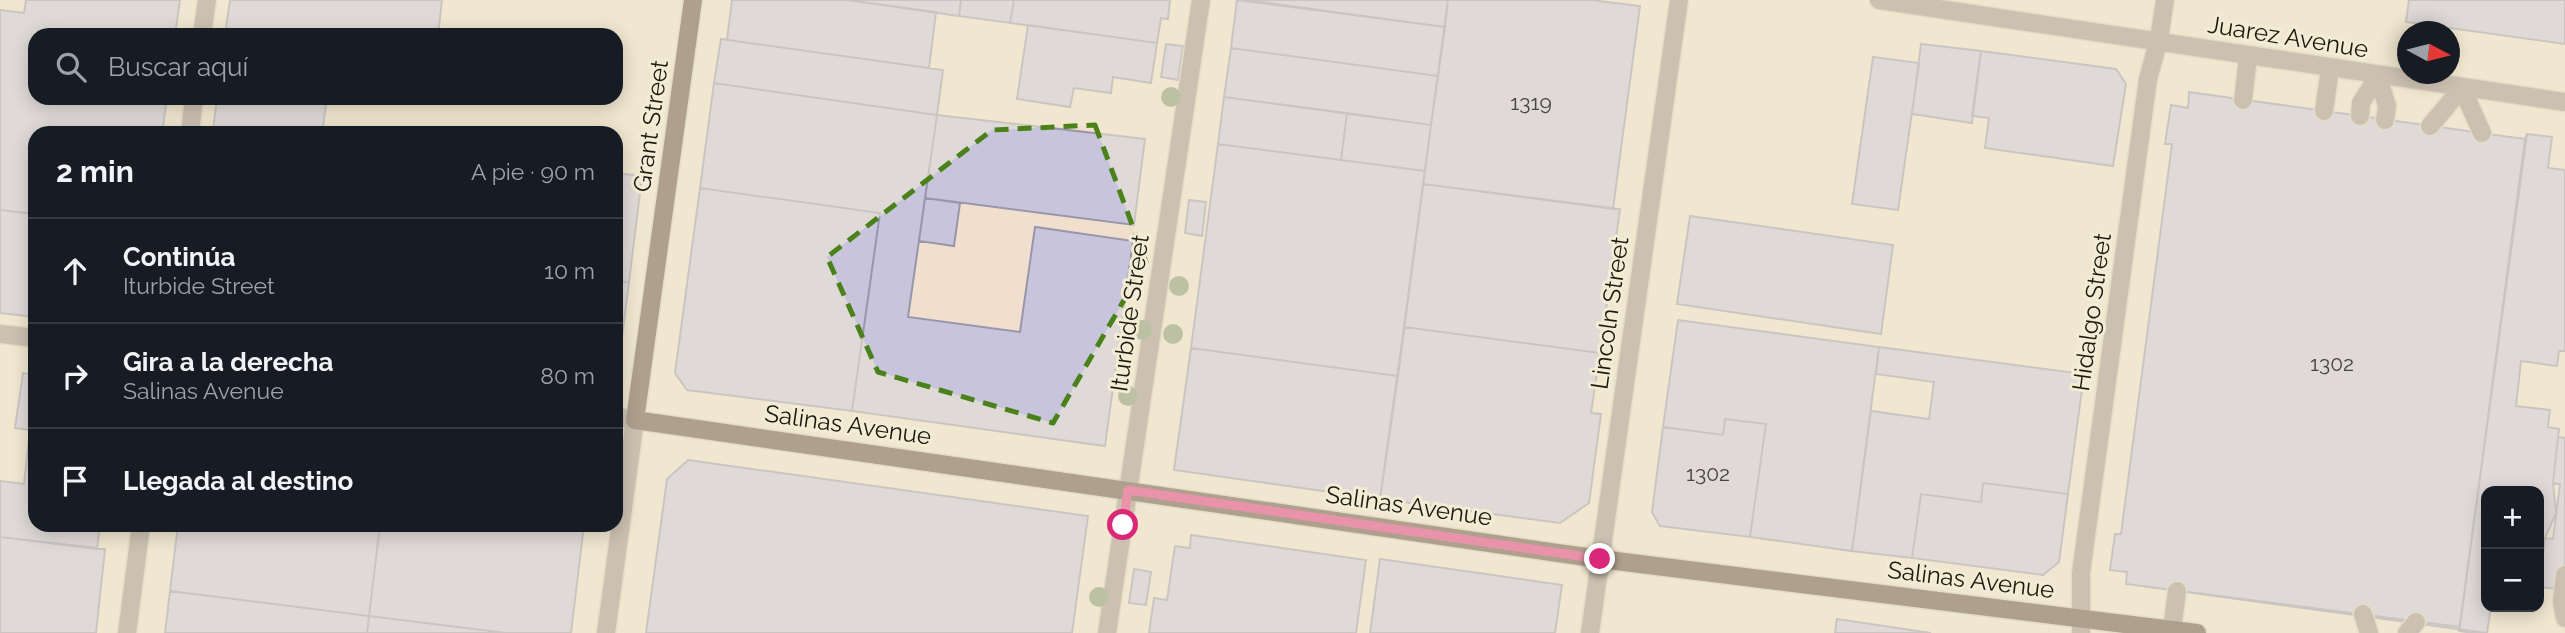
<!DOCTYPE html>
<html lang="es">
<head>
<meta charset="utf-8">
<style>
	body { margin:0; font-family:Raleway,sans-serif; background:#20242c; color:#f1f3f6 }
	.controls { position:absolute; right:21px; bottom:21px; display:grid; overflow:hidden; border-radius:14px; box-shadow:0 4px 18px #0003 }
	.controls button { width:63px; height:63px; display:grid; place-items:center; padding:0; border:0; border-bottom:2px solid #363941; background:#171b24; color:#f1f3f6; font:35px sans-serif }
	.compass { position:absolute; left:2397px; top:21px; width:63px; height:63px; border-radius:50%; background:#171b24; box-shadow:0 4px 18px #0003; rotate:97deg }
	.stop { position:absolute; width:21px; height:21px; margin:-16px; border:5px solid #db2777; border-radius:50%; background:#fff }
	.stop.end { background:#db2777; border-color:#fff; box-shadow:0 2px 7px #0008 }
	.list { margin:0; padding:0; list-style:none }
	h2 { display:flex; justify-content:space-between; align-items:center; height:91px; margin:0; padding:0 28px; font-size:30px }
	h2 small { font-size:23px; font-weight:400; color:#9ea1a6 }
	.list li { display:grid; grid-template-columns:46px 1fr auto; gap:21px; align-items:center; box-sizing:border-box; height:105px; padding:0 28px; border-top:2px solid #363941 }
	.list b { display:block; font-size:26px; white-space:nowrap }
	.list p { margin:0; font-size:23px; white-space:nowrap; color:#9ea1a6 }
	.list em { font-size:23px; font-style:normal; color:#9ea1a6 }
	.icon { flex:none; width:38px; height:38px; fill:none; stroke:currentColor; stroke-width:2; stroke-linecap:round; stroke-linejoin:round }
	.map { position:relative; flex:none; width:2565px; height:633px; overflow:hidden }
	.search { position:absolute; background:#171b24; box-shadow:0 4px 18px #0003; left:28px; top:28px; width:595px; height:77px; display:flex; align-items:center; gap:18px; box-sizing:border-box; padding:0 24px; border-radius:21px; color:#9ea1a6; font-size:26px }
	.panel { position:absolute; background:#171b24; box-shadow:0 4px 18px #0003; left:28px; top:126px; width:595px; height:406px; border-radius:21px }
	.map>svg:first-child { display:block }
	.commercial { fill:#f0dfcd; fill-rule:evenodd }
	.building { fill:#c7c4db; stroke:#9996ac; stroke-width:2 }
	.lines { fill:none; stroke-linecap:round; stroke-linejoin:round }
	.service-casing { stroke:#d1cab5; stroke-width:21 }
	.minor-casing { stroke:#d1cab5; stroke-width:21 }
	.tertiary-casing { stroke:#d1cab5; stroke-width:21 }
	.primary-casing { stroke:#d1cab5; stroke-width:21 }
	.service { stroke:#9e8d88; stroke-width:18 }
	.minor { stroke:#9e8d88; stroke-width:18 }
	.tertiary { stroke:#9e8d88; stroke-width:18 }
	.primary { stroke:#5d4139; stroke-width:18 }
	.tree { fill:#7d8c69 }
	.route { stroke:#db2777; stroke-width:9 }
	.marked { fill:none; stroke:#4a8119; stroke-width:5; stroke-dasharray:14 9; stroke-linejoin:round }
	.labels { text-anchor:middle; stroke-width:6; stroke-linejoin:round; paint-order:stroke }
	.number-label { font-size:21px; fill:#474444 }
	.street-label { font-size:24px; fill:#1c1911; stroke:#f3ecd4 }
</style>
</head>
<body>
<div class="map">
<svg width="2565" height="633" viewBox="0 0 2565 633">
	<rect width="100%" height="100%" fill="#f3ecd4"/>
	<path class="commercial" d="M 0,0 L 2565,0 L 2565,633 L 0,633 ZM 2408,32 L 2450,32 L 2450,74 L 2408,74 ZM 35,35 L 616,35 L 616,98 L 35,98 ZM 35,133 L 616,133 L 616,525 L 35,525 ZM 2486,491 L 2539,491 L 2539,607 L 2486,607 Z"/>
	<path class="building" d="M 26,0 L 180,0 L 175,35 L 35,35 L 35,98 L 167,98 L 162,133 L 35,133 L 35,214 L 0,210 L 0,10 L 24,13 Z
		M 230,0 L 442,0 L 438,35 L 364,35 L 335,31 L 335,35 L 225,35 Z
		M 732,0 L 847,0 L 936,12 L 929,68 L 727,40 Z
		M 847,0 L 961,0 L 959,16 Z
		M 961,0 L 1014,0 L 1010,23 L 959,16 Z
		M 1014,0 L 1170,0 L 1168,19 L 1161,18 L 1157,43 L 1010,23 Z
		M 1237,0 L 1445,27 L 1438,76 L 1231,48 Z
		M 1246,0 L 1448,0 L 1445,27 Z
		M 1448,0 L 1591,0 L 1640,6 L 1613,209 L 1423,184 Z
		M 2409,0 L 2565,0 L 2565,44 L 2406,22 Z
		M 1028,25 L 1157,43 L 1151,83 L 1113,77 L 1111,93 L 1074,88 L 1070,107 L 1017,99 Z
		M 721,39 L 943,70 L 937,115 L 714,83 Z
		M 1166,44 L 1183,46 L 1178,80 L 1161,77 Z
		M 1921,44 L 1981,51 L 1972,123 L 1912,114 Z
		M 1231,48 L 1438,76 L 1431,125 L 1224,97 Z
		M 1981,51 L 2116,69 L 2126,84 L 2113,166 L 1985,148 L 1989,118 L 1972,116 Z
		M 1873,57 L 1919,63 L 1898,210 L 1852,204 Z
		M 714,83 L 937,115 L 908,317 L 1020,332 L 1035,227 L 1133,241 L 1105,446 L 852,411 L 880,213 L 700,188 Z
		M 2189,92 L 2510,137 L 2525,139 L 2527,134 L 2552,137 L 2548,168 L 2565,170 L 2565,351 L 2559,351 L 2557,366 L 2521,361 L 2516,406 L 2550,410 L 2548,427 L 2559,429 L 2553,483 L 2556,513 L 2545,538 L 2539,589 L 2539,491 L 2486,491 L 2486,607 L 2491,607 L 2487,633 L 2126,584 L 2127,572 L 2110,570 L 2115,534 L 2121,534 L 2172,144 L 2165,144 L 2171,105 L 2188,108 Z
		M 2189,92 L 2525,139 L 2460,627 L 2126,584 L 2127,572 L 2110,570 L 2115,534 L 2121,534 L 2172,144 L 2165,144 L 2171,105 L 2188,108 Z
		M 1224,97 L 1347,113 L 1341,160 L 1218,144 Z
		M 217,98 L 327,98 L 322,133 L 213,130 Z
		M 1347,113 L 1431,125 L 1425,171 L 1341,160 Z
		M 937,115 L 1145,139 L 1134,225 L 925,198 Z
		M 2527,134 L 2552,137 L 2548,168 L 2565,170 L 2565,351 L 2559,351 L 2557,366 L 2521,361 L 2516,406 L 2550,410 L 2548,427 L 2559,429 L 2553,483 L 2556,513 L 2545,538 L 2539,589 L 2539,491 L 2486,491 L 2486,607 L 2491,607 L 2487,633 L 2473,633 L 2459,631 Z
		M 1218,144 L 1425,171 L 1398,376 L 1191,348 Z
		M 616,173 L 642,176 L 629,282 L 616,281 Z
		M 1423,184 L 1620,209 L 1600,353 L 1404,327 Z
		M 700,188 L 880,213 L 852,411 L 687,390 L 675,373 Z
		M 925,198 L 960,203 L 954,246 L 919,241 Z
		M 1189,200 L 1206,202 L 1202,236 L 1185,233 Z
		M 0,210 L 35,214 L 35,317 L 0,313 Z
		M 1690,216 L 1893,245 L 1881,334 L 1677,304 Z
		M 616,281 L 629,282 L 616,384 Z
		M 1678,320 L 1879,347 L 1852,551 L 1750,537 L 1766,424 L 1725,419 L 1723,435 L 1663,427 Z
		M 1404,327 L 1600,353 L 1591,413 L 1601,414 L 1589,503 L 1560,523 L 1380,499 Z
		M 1879,347 L 2084,374 L 2068,494 L 1983,483 L 1981,502 L 1921,494 L 1912,558 L 1852,551 L 1871,411 L 1929,419 L 1934,382 L 1876,374 Z
		M 1191,348 L 1398,376 L 1380,499 L 1174,470 Z
		M 23,373 L 35,375 L 35,525 L 100,525 L 97,549 L 0,537 L 0,481 L 24,484 L 30,430 L 15,428 Z
		M 1725,419 L 1766,424 L 1750,537 L 1660,526 L 1652,512 L 1663,427 L 1723,435 Z
		M 2558,437 L 2565,438 L 2565,590 L 2539,587 L 2545,538 L 2553,539 L 2560,484 L 2553,483 Z
		M 688,460 L 1088,516 L 1072,633 L 646,633 L 667,479 Z
		M 1983,483 L 2068,494 L 2059,562 L 2043,575 L 1912,558 L 1921,494 L 1981,502 Z
		M 178,525 L 380,525 L 369,616 L 170,591 Z
		M 380,525 L 584,525 L 571,633 L 506,633 L 369,616 Z
		M 1191,535 L 1366,560 L 1356,633 L 1149,633 L 1154,598 L 1167,600 L 1175,546 L 1190,548 Z
		M 0,537 L 105,549 L 96,633 L 0,633 Z
		M 1380,559 L 1562,585 L 1555,633 L 1370,633 Z
		M 1134,569 L 1151,572 L 1146,605 L 1129,603 Z
		M 170,591 L 369,616 L 367,633 L 165,633 Z
		M 369,616 L 506,633 L 367,633 Z
		M 1837,619 L 1931,633 L 1835,633 Z"/>
	<g class="lines">
		<defs>
			<path id="service" d="M 2378,76 L 2387,106 L 2385,120
				M 2243,100 L 2248,57
				M 2324,111 L 2330,69
				M 2360,116 L 2361,103 L 2378,76
				M 2430,126 L 2462,88 L 2482,133
				M 0,334 L 35,338
				M 2565,575 L 2562,602 L 2565,618
				M 2363,614 L 2369,633
				M 2172,630 L 2177,591
				M 2407,633 L 2416,622"/>
			<path id="minor" d="M 1879,0 L 2565,102
				M 202,35 L 207,0
				M 190,133 L 194,98
				M 606,633 L 635,420
				M 1107,633 L 1201,0
				M 1590,633 L 1679,0
				M 2081,633 L 2081,573 L 2148,79 L 2159,39 L 2165,0"/>
			<path id="tertiary" d="M 616,417 L 635,420
				M 127,633 L 141,525"/>
			<path id="primary" d="M 693,0 L 635,420 L 1600,559 L 2197,633"/>
		</defs>
		<use href="#service" class="service-casing"/>
		<use href="#minor" class="minor-casing"/>
		<use href="#tertiary" class="tertiary-casing"/>
		<use href="#primary" class="primary-casing"/>
		<use href="#service" class="service"/>
		<use href="#minor" class="minor"/>
		<use href="#tertiary" class="tertiary"/>
		<use href="#primary" class="primary"/>
	</g>
	<g class="tree">
		<circle cx="1171" cy="97" r="10"/>
		<circle cx="1179" cy="286" r="10"/>
		<circle cx="1142" cy="330" r="10"/>
		<circle cx="1173" cy="334" r="10"/>
		<circle cx="1128" cy="396" r="10"/>
		<circle cx="1099" cy="597" r="10"/>
	</g>
	<g class="lines">
		<path class="route" d="M 1123,525 L 1128,490 L 1600,559"/>
	</g>
	<path d="M0 0H2565V633H0ZM 1095,125 L 1146,262 L 1053,423 L 878,372 L 827,257 L 992,130 Z" fill="#f3ecd4" fill-opacity=".55" fill-rule="evenodd"/>
	<path class="marked" d="M 1095,125 L 1146,262 L 1053,423 L 878,372 L 827,257 L 992,130 Z"/>
	<g class="labels">
		<g class="number-label">
			<text x="1531" y="110">1319</text>
			<text x="2332" y="371">1302</text>
			<text x="1708" y="481">1302</text>
		</g>
		<g class="street-label">
			<text transform="translate(2288 37) rotate(9)" y="8">Juarez Avenue</text>
			<text transform="translate(651 126) rotate(-82)" y="8">Grant Street</text>
			<text transform="translate(2092 312) rotate(-82)" y="8">Hidalgo Street</text>
			<text transform="translate(1130 313) rotate(-82)" y="8">Iturbide Street</text>
			<text transform="translate(1610 313) rotate(-82)" y="8">Lincoln Street</text>
			<text transform="translate(848 425) rotate(8)" y="8">Salinas Avenue</text>
			<text transform="translate(1409 506) rotate(8)" y="8">Salinas Avenue</text>
			<text transform="translate(1971 580) rotate(7)" y="8">Salinas Avenue</text>
		</g>
	</g>
</svg>
<div class="controls">
<button>+</button>
<button>−</button>
</div>
<svg class="compass" viewBox="-18 -18 36 36"><path d="M0-13l5 13h-10z" fill="#e53935"/><path d="M0 13l5-13h-10z" fill="#9ea1a6"/></svg>
<div class="stop" style="left:1123px;top:525px"></div>
<div class="stop end" style="left:1600px;top:559px"></div>
<div class="search"><svg class="icon" aria-label="search" viewBox="0 0 24 24"><circle cx="10" cy="10" r="6"/><path d="M15 15l6 6"/></svg>Buscar aquí</div>
<section class="panel">
<h2>2 min<small>A pie · 90 m</small></h2>
<ul class="list">
<li><svg class="icon" aria-label="ahead" viewBox="0 0 24 24"><path d="M12 20V5M6 11l6-6 6 6"/></svg><div><b>Continúa</b><p>Iturbide Street</p></div><em>10 m</em></li>
<li><svg class="icon" aria-label="right" viewBox="0 0 24 24"><path d="M7 20v-9h11M14 6l5 5-5 5"/></svg><div><b>Gira a la derecha</b><p>Salinas Avenue</p></div><em>80 m</em></li>
<li><svg class="icon" aria-label="arrive" viewBox="0 0 24 24"><path d="M6 21V4h12l-3 4 3 4H6"/></svg><div><b>Llegada al destino</b></div></li>
</ul>
</section>
</div>
</body>
</html>
